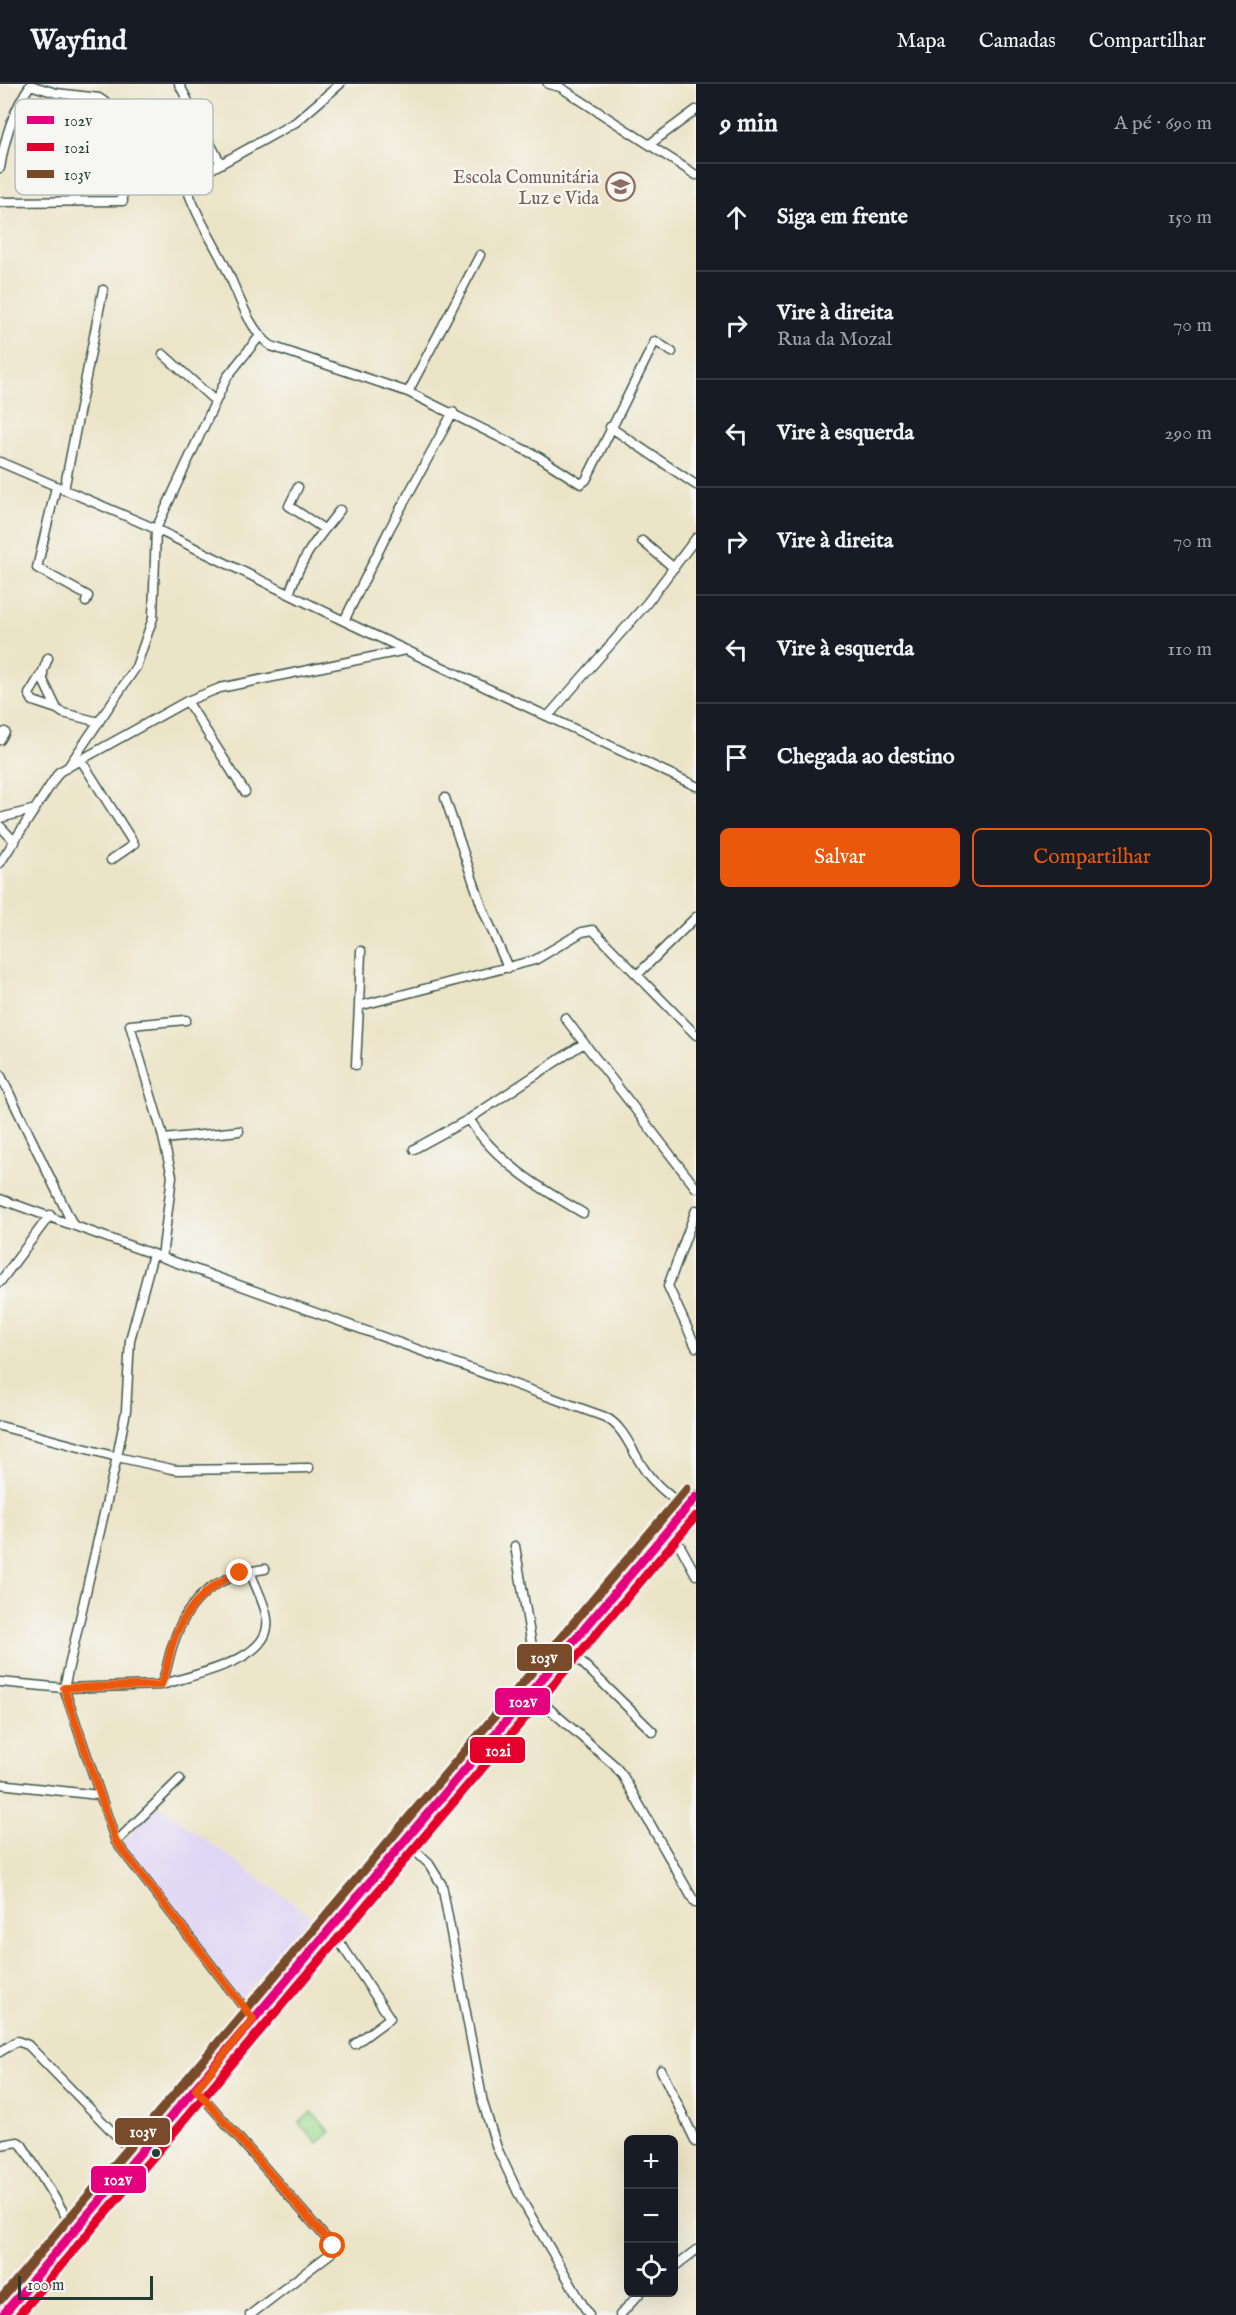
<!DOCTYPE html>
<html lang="pt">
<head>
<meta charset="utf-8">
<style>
	body { margin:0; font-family:"IM FELL English",serif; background:#242831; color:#f1f3f6 }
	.controls { position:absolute; right:18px; bottom:18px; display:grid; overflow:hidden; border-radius:9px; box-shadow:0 6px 24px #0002 }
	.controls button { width:54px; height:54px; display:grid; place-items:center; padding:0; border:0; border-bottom:2px solid #363941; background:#171b24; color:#f1f3f6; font:30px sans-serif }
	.scale { position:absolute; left:18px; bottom:15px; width:135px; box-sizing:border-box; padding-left:6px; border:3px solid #1f3d34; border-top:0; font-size:16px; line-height:21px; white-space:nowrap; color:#1f3d34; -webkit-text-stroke:4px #f6f6f2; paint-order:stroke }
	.stop { position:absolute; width:18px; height:18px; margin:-14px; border:4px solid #ea580c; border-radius:50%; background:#fff }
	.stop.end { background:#ea580c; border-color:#fff; box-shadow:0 2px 6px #0008 }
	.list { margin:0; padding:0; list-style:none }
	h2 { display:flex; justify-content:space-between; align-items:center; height:78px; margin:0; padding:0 24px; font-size:26px }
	h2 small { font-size:20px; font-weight:400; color:#9ea1a6 }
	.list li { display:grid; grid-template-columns:39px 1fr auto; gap:18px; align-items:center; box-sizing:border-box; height:108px; padding:0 24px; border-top:2px solid #363941 }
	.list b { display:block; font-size:22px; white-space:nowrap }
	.list p { margin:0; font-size:20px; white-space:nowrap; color:#9ea1a6 }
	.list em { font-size:20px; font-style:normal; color:#9ea1a6 }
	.actions { display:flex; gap:12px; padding:18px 24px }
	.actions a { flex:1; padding:14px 0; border:2px solid #ea580c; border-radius:9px; text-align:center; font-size:21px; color:#ea580c }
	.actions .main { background:#ea580c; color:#fff }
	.icon { flex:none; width:33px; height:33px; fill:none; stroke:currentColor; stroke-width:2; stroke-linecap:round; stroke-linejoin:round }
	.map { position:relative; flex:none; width:696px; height:2231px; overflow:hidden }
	header { display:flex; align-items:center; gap:36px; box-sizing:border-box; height:84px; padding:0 30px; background:#171b24; border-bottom:2px solid #363941 }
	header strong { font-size:28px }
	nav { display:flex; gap:33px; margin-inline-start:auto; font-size:21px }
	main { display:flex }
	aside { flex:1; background:#171b24 }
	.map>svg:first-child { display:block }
	.built { fill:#dfd5f5 }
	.green { fill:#9cdc92; stroke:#5e8c63; stroke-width:1.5 }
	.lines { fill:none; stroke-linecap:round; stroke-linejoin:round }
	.street-casing { stroke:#3e564a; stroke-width:11 }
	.secondary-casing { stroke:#3e564a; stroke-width:15 }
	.street { stroke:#fff; stroke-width:8 }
	.secondary { stroke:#fff; stroke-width:12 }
	.bus-1-casing { stroke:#f6f6f2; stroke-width:14 }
	.bus-2-casing { stroke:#f6f6f2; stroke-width:14 }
	.bus-3-casing { stroke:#f6f6f2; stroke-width:14 }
	.bus-1 { stroke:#e5007d; stroke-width:9 }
	.bus-2 { stroke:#e4002b; stroke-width:9 }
	.bus-3 { stroke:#7a4b2a; stroke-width:9 }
	.route { stroke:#ea580c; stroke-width:8 }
	.bus-dot { fill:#1f3d34; stroke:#f6f6f2; stroke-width:2 }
	.labels { text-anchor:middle; stroke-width:5; stroke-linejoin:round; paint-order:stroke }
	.education-label { font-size:18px; fill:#785e54; stroke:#f6f6f2; text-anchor:end }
	.key { fill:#f6f6f2; stroke:#b6beb9; stroke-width:1.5 }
	.key-label { font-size:16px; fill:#1f3d34 }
	.line-badge { stroke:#f6f6f2; stroke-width:2 }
	.badge-label { font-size:16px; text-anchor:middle; font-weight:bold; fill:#fff }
</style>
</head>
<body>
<header>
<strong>Wayfind</strong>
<nav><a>Mapa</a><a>Camadas</a><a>Compartilhar</a></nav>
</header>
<main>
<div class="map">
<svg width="696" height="2231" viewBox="0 0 696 2231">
	<rect width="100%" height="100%" fill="#f6f6f2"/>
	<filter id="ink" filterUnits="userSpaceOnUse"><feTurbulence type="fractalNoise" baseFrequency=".0167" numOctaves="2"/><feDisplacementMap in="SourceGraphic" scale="12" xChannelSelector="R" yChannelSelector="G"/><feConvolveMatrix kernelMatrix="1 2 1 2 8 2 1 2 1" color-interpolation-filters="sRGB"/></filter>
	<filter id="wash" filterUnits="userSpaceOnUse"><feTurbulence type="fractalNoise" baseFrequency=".008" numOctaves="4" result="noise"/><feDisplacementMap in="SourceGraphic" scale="24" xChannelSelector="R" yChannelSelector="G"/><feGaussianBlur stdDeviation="1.35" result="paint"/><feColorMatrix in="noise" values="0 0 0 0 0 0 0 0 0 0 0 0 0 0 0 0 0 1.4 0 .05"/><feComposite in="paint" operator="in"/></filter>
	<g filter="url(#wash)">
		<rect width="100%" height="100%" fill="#ece4c7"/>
		<path class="built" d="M 158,1721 L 311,1832 L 240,1916 L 123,1765 L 122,1759 Z"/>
		<path class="green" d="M 312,2028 L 330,2048 L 317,2059 L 299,2039 Z"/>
	</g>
	<g filter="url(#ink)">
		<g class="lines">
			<defs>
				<path id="street" d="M 179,0 L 221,80
					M 340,0 L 296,38 L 188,98 L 187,104 C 195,129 209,151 221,174 C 237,203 245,242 271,262 L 408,308 L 539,373 L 581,400 L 586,396 L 655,257 L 672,268
					M 548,0 L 560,3 L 696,91
					M 650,60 L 696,26
					M 0,84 C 5,53 13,26 31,0
					M 0,118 L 123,117 L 108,20 L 99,14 L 56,9 L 30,1
					M 163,270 L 215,317
					M 408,308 L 480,171
					M 610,343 L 696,401
					M 0,378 L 156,445 L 344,537 L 696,702
					M 56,403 L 37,484 L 88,512 L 86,518
					M 298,403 L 289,422 L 324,445
					M 64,406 L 103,206
					M 642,457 L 674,484
					M 289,510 C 303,470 315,458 340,426
					M 344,537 L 390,444 L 453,328
					M 48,574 L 43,587 L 43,596 L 57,625 L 63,629 L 99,638
					M 43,587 L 29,610 L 33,617 L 57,625
					M 187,617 L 245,708
					M 549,631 L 647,519 L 696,454
					M 0,656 L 5,648
					M 81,676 L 134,760 L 111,776
					M 68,683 L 136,583 L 153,534 L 156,445 L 227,293 L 259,253
					M 445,714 L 482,823 L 508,884
					M 0,734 L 32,726
					M 0,742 L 15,758
					M 0,779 L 59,688 L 187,617 L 220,604 L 406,566
					M 361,867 L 359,922 L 535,876 L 582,848 L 593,846 L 696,951
					M 637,891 L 696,833
					M 565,934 L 584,959
					M 356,981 L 359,922
					M 0,990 L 72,1139
					M 469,1035 C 496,1078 541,1105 583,1129
					M 164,1055 L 239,1047
					M 414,1065 L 469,1035 L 584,959 L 696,1104
					M 0,1115 L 605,1333 C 627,1344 634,1375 650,1393 C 660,1405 674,1415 686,1425
					M 696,1126 L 668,1202 L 696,1263
					M 153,1170 L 130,1256 L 126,1327 L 117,1373 L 64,1604 L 116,1758 L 253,1935
					M 162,1173 L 172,1092 L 161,1045 L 130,941 L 186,936
					M 0,1198 L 50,1131
					M 0,1342 L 117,1373 L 176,1386 L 309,1384
					M 670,1443 L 696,1491
					M 515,1462 L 534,1574 L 549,1588
					M 568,1565 L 653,1648
					M 0,1598 L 64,1604 L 161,1601 C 167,1588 168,1574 173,1560 C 188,1513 217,1491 265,1485
					M 161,1601 C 191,1591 273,1577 267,1535 C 265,1518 255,1503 250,1487
					M 531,1609 L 614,1681 L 623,1692 L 695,1819
					M 0,1700 L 98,1711
					M 116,1758 L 180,1695
					M 406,1758 L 429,1780 L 442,1801 L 483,2019 L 497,2064 L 521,2115 L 589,2231
					M 331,1845 L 390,1934 L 355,1960
					M 0,1968 L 17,1957 L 28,1961 L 136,2072
					M 661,1986 L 696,2058
					M 196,2005 L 333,2162 L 331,2169 L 250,2231
					M 0,2061 L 18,2058 L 22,2061 L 75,2147
					M 674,2183 L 696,2166
					M 620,2231 L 641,2208"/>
				<path id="secondary" d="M 3,2231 L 696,1413"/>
			</defs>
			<use href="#street" class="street-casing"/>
			<use href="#secondary" class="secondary-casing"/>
			<use href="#street" class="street"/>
			<use href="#secondary" class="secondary"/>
			<defs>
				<path id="bus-1" d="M 3,2231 L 696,1413"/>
				<path id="bus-2" d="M 19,2231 L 696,1432"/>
				<path id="bus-3" d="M 0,2216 L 687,1405"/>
			</defs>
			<use href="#bus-1" class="bus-1-casing"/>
			<use href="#bus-2" class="bus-2-casing"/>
			<use href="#bus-3" class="bus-3-casing"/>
			<use href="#bus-1" class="bus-1"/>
			<use href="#bus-2" class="bus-2"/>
			<use href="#bus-3" class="bus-3"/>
		</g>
	</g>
	<g class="lines" filter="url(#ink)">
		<path class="route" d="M 240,1489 C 206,1501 184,1525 172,1561 C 168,1574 167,1588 161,1601 L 64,1604 L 116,1758 L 253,1935 L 196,2005 L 333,2162"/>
	</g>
	<defs>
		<symbol id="school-ring" viewBox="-11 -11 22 22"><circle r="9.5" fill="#f6f6f2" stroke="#8d6e63" stroke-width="1.5"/><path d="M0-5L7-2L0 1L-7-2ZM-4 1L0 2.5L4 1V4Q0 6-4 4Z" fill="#8d6e63"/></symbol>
	</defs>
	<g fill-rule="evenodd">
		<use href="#school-ring" x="604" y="86" width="33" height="33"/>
	</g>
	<circle class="bus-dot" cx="156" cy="2069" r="5"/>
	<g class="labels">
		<g class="education-label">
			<text x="599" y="99">Escola Comunitária<tspan x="599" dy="21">Luz e Vida</tspan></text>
		</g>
	</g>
	<rect x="15" y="15" width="198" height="96" rx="9" class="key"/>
	<rect x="27" y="32" width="27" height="8" fill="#e5007d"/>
	<rect x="27" y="59" width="27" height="8" fill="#e4002b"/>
	<rect x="27" y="86" width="27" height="8" fill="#7a4b2a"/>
	<g class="key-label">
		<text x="64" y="42">102v</text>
		<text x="64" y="69">102i</text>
		<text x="64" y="96">103v</text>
	</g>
	<g class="line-badge">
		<rect x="516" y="1559" width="57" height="29" rx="6" fill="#7a4b2a"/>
		<rect x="494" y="1603" width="57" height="29" rx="6" fill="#e5007d"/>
		<rect x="469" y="1652" width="57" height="28" rx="6" fill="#e4002b"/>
		<rect x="114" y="2033" width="57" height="29" rx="6" fill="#7a4b2a"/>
		<rect x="90" y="2081" width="57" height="29" rx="6" fill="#e5007d"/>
	</g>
	<g class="badge-label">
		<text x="544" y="1579">103v</text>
		<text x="523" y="1623">102v</text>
		<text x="498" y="1672">102i</text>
		<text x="143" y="2053">103v</text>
		<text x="118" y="2101">102v</text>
	</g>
</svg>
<div class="controls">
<button>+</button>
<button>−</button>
<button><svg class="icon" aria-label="locate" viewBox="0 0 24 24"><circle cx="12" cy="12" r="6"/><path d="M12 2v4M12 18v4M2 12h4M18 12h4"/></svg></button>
</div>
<div class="scale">100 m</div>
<div class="stop" style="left:333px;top:2162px"></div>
<div class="stop end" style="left:240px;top:1489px"></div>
</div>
<aside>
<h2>9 min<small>A pé · 690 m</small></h2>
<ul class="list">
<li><svg class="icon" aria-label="ahead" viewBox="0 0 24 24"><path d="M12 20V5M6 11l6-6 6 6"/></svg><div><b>Siga em frente</b></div><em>150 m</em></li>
<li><svg class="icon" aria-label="right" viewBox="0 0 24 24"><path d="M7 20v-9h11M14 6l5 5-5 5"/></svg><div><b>Vire à direita</b><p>Rua da Mozal</p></div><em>70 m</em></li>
<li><svg class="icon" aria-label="left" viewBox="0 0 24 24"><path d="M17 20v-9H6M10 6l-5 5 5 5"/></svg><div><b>Vire à esquerda</b></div><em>290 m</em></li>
<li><svg class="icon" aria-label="right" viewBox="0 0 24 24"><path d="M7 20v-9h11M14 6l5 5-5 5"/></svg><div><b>Vire à direita</b></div><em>70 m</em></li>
<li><svg class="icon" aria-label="left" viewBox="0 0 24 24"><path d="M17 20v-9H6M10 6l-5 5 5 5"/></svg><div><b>Vire à esquerda</b></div><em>110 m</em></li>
<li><svg class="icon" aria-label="arrive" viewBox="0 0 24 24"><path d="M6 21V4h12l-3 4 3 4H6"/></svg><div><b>Chegada ao destino</b></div></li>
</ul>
<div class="actions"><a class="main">Salvar</a><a>Compartilhar</a></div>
</aside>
</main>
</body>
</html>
